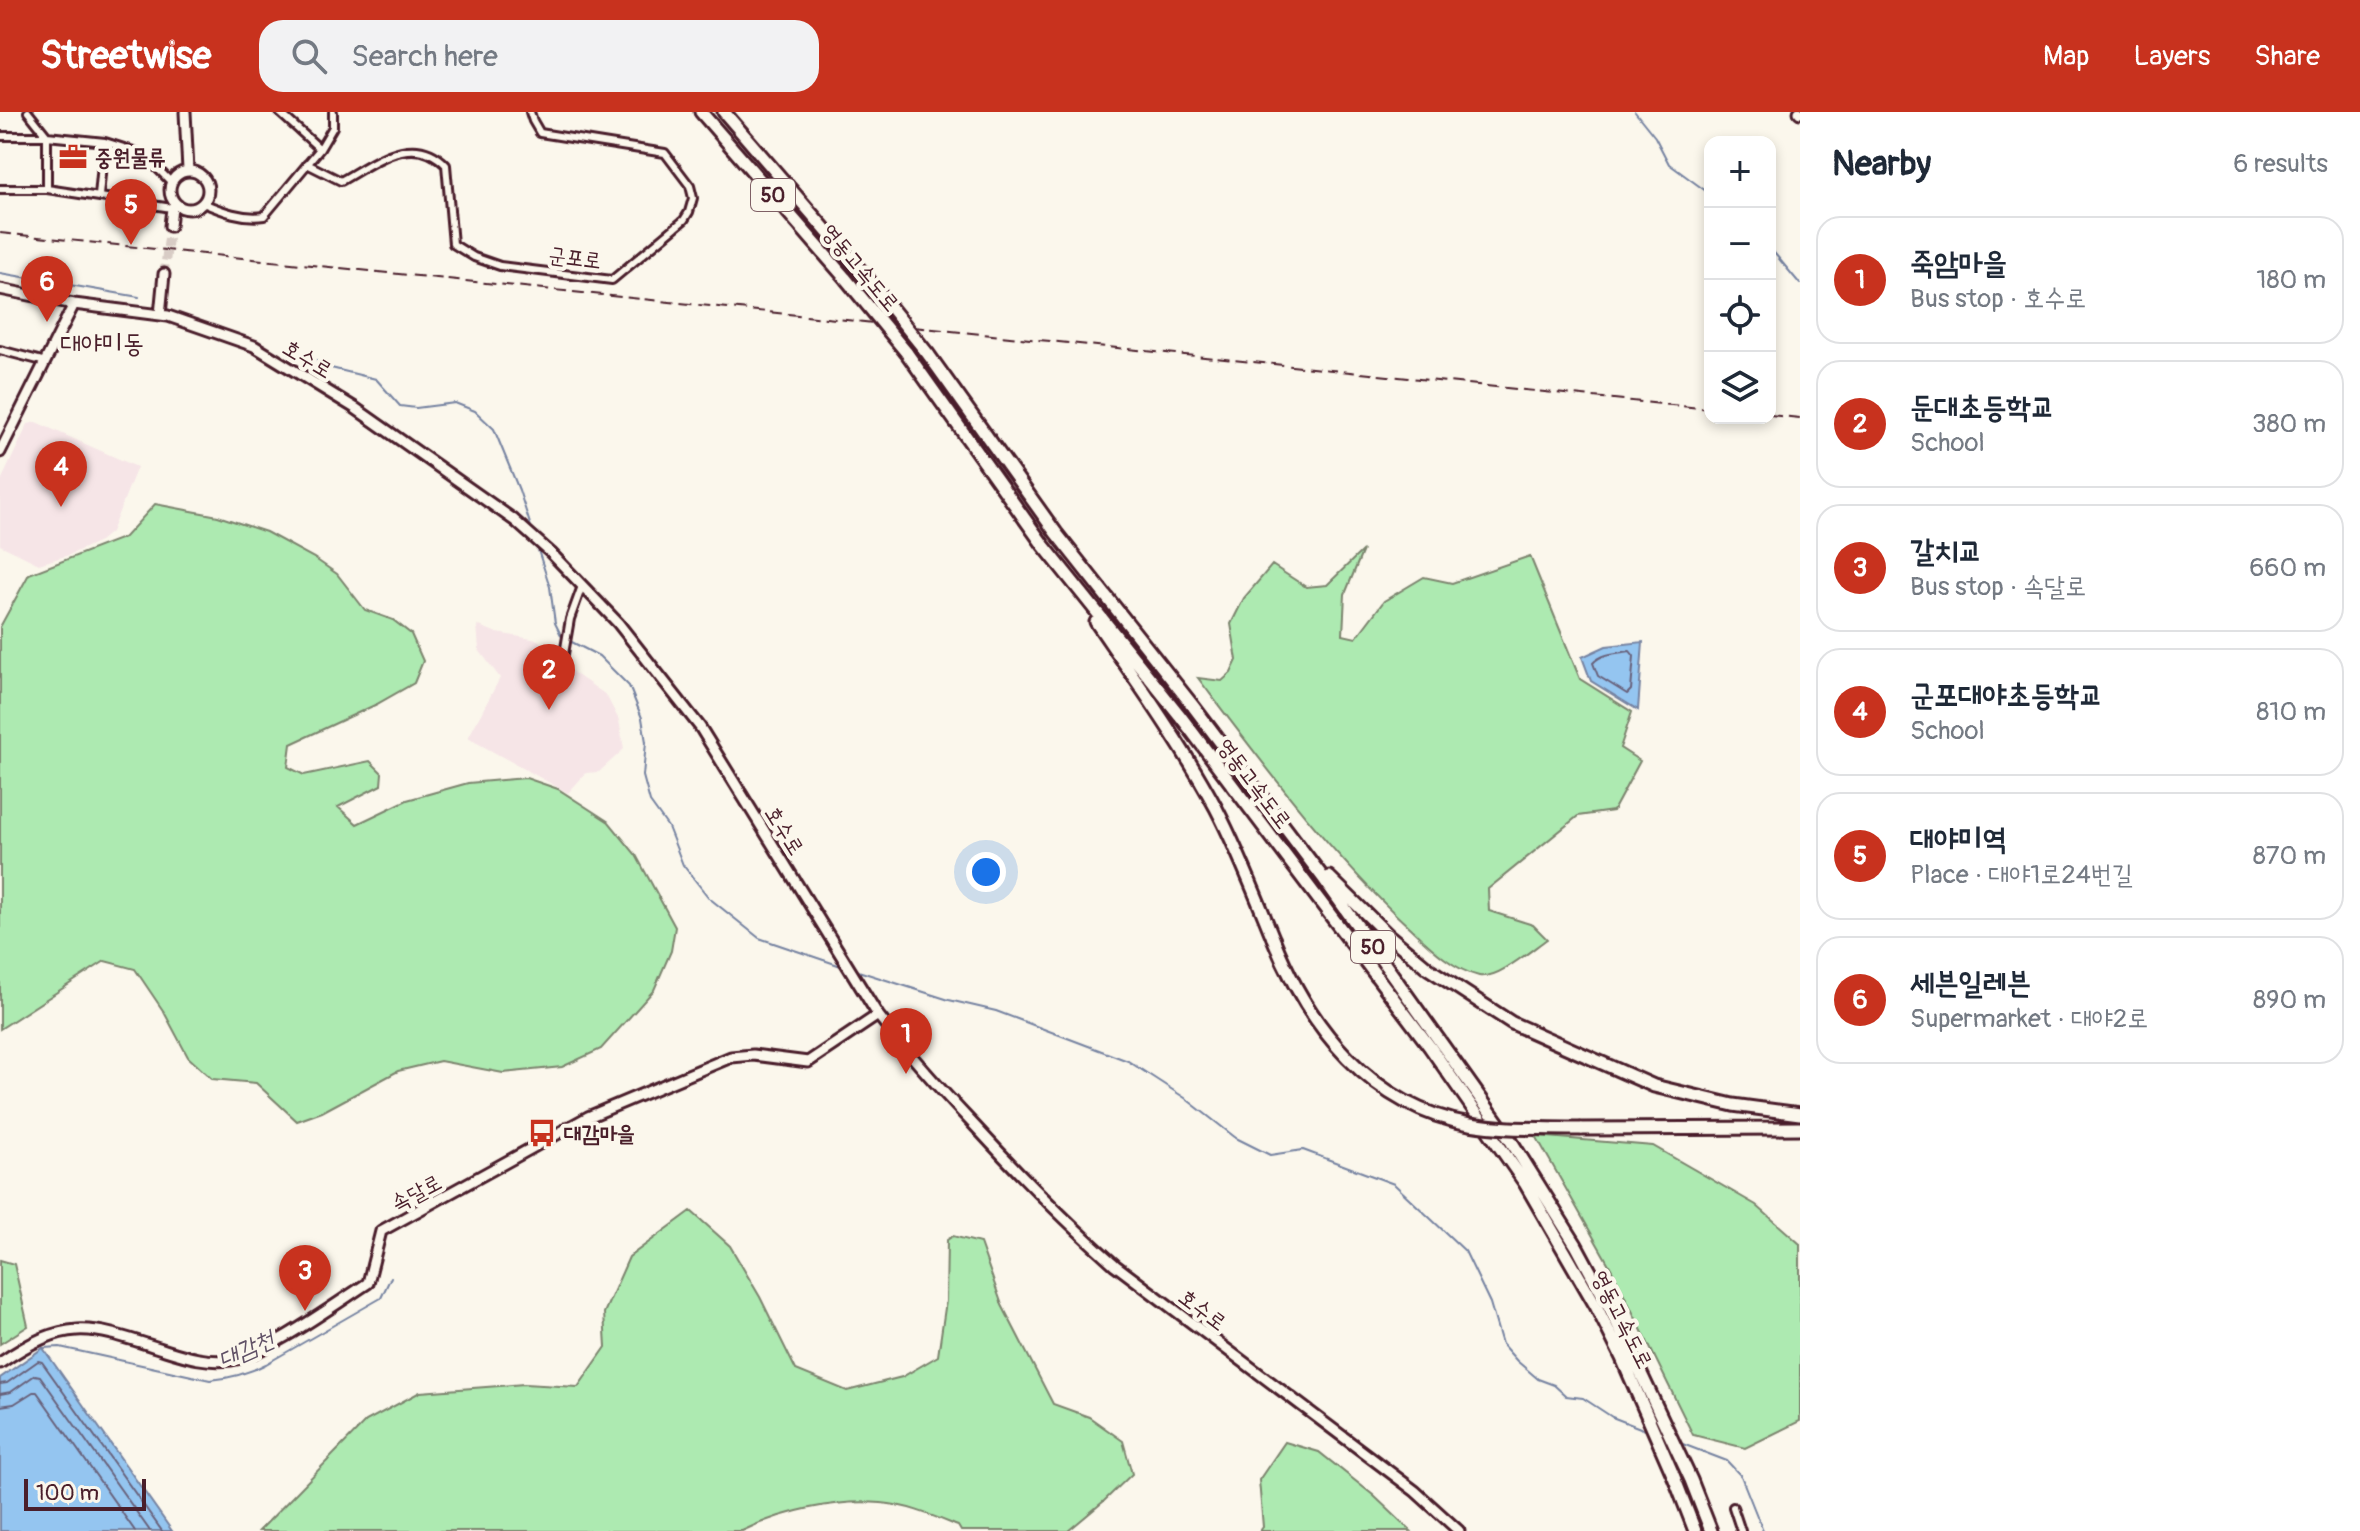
<!DOCTYPE html>
<html lang="en">
<head>
<meta charset="utf-8">
<style>
	body { margin:0; font-family:Pangolin,"Poor Story",sans-serif; background:#f2f2f3; color:#1f2937 }
	.controls { position:absolute; right:24px; top:24px; display:grid; overflow:hidden; border-radius:16px; box-shadow:0 4px 12px #0003 }
	.controls button { width:72px; height:72px; display:grid; place-items:center; padding:0; border:0; border-bottom:2px solid #e0e1e3; background:#fff; color:#1f2937; font:40px sans-serif }
	.scale { position:absolute; left:24px; bottom:20px; width:122px; box-sizing:border-box; padding-left:8px; border:4px solid #4a1f2b; border-top:0; font-size:22px; line-height:28px; white-space:nowrap; color:#4a1f2b; -webkit-text-stroke:6px #fbf7ec; paint-order:stroke }
	.you { position:absolute; left:986px; top:760px; width:28px; height:28px; margin:-20px; border:6px solid #fff; border-radius:50%; background:#1a73e8; box-shadow:0 0 0 12px #1a73e833 }
	.badge { display:grid; place-items:center; width:52px; height:52px; border-radius:50%; background:#c8321e; color:#fff; font-size:26px; font-weight:700 }
	.pin { position:absolute; translate:-50% -66px; filter:drop-shadow(0 2px 4px #0008) }
	.pin::after { content:''; position:absolute; top:42px; width:28px; height:24px; background:inherit; clip-path:polygon(0 0,100% 0,50% 100%) }
	.list { margin:0; padding:0; list-style:none }
	h2 { display:flex; justify-content:space-between; align-items:center; height:104px; margin:0; padding:0 32px; font-size:34px }
	h2 small { font-size:26px; font-weight:400; color:#747a83 }
	.list li { display:grid; grid-template-columns:52px 1fr auto; gap:24px; align-items:center; box-sizing:border-box; height:128px; margin:0 16px 16px; padding:0 16px; border:2px solid #e0e1e3; border-radius:24px }
	.list b { display:block; font-size:30px; white-space:nowrap }
	.list p { margin:0; font-size:26px; white-space:nowrap; color:#747a83 }
	.list em { font-size:26px; font-style:normal; color:#747a83 }
	.icon { flex:none; width:44px; height:44px; fill:none; stroke:currentColor; stroke-width:2; stroke-linecap:round; stroke-linejoin:round }
	.map { position:relative; flex:none; width:1800px; height:1419px; overflow:hidden }
	header { display:flex; align-items:center; gap:48px; box-sizing:border-box; height:112px; padding:0 40px; background:#c8321e; color:#fff }
	header strong { font-size:38px }
	nav { display:flex; gap:44px; margin-inline-start:auto; font-size:28px }
	.search { width:560px; height:72px; background:#f2f2f3; display:flex; align-items:center; gap:20px; box-sizing:border-box; padding:0 28px; border-radius:24px; color:#747a83; font-size:30px }
	main { display:flex }
	aside { flex:1; background:#fff }
	.map>svg:first-child { display:block }
	.built { fill:#f6e5e7 }
	.green { fill:#adeab1; stroke:#7c846e; stroke-width:2 }
	.water { fill:#94c5f0; stroke:#7683a1; stroke-width:2 }
	.lines { fill:none; stroke-linecap:round; stroke-linejoin:round }
	.shore { stroke:#68617a; stroke-width:2 }
	.stream { stroke:#7683a1; stroke-width:2 }
	.secondary-tunnel { stroke:#d8ccc5; stroke-width:9; stroke-dasharray:9 4.5; stroke-linecap:butt }
	.street-casing { stroke:#4a1f2b; stroke-width:12 }
	.secondary-casing { stroke:#4a1f2b; stroke-width:15 }
	.highway-casing { stroke:#4a1f2b; stroke-width:17 }
	.street { stroke:#fbf7ec; stroke-width:6 }
	.secondary { stroke:#fbf7ec; stroke-width:9 }
	.highway { stroke:#fbf7ec; stroke-width:11 }
	.rail { stroke:#4a1f2b; stroke-width:2; stroke-dasharray:12 6; stroke-linecap:butt }
	.highway-bridge-casing { stroke:#4a1f2b; stroke-width:17; stroke-linecap:butt }
	.highway-bridge { stroke:#fbf7ec; stroke-width:11 }
	.labels { text-anchor:middle; stroke-width:8; stroke-linejoin:round; paint-order:stroke }
	.shield { fill:#fbf7ec; stroke:#7f6065; stroke-width:2 }
	.shield-label { font-size:20px; font-weight:bold; fill:#4a1f2b }
	.poi-label { font-size:22px; font-weight:bold; fill:#4a1f2b; stroke:#fbf7ec; text-anchor:start }
	.street-label { font-size:22px; fill:#4a1f2b; stroke:#fbf7ec }
	.water-label { font-size:24px; font-style:italic; fill:#605166; stroke:#fbf7ec }
	.quarter-label { font-size:26px; fill:#4a1f2b; stroke:#fbf7ec }
</style>
</head>
<body>
<header>
<strong>Streetwise</strong>
<div class="search"><svg class="icon" aria-label="search" viewBox="0 0 24 24"><circle cx="10" cy="10" r="6"/><path d="M15 15l6 6"/></svg>Search here</div>
<nav><a>Map</a><a>Layers</a><a>Share</a></nav>
</header>
<main>
<div class="map">
<svg width="1800" height="1419" viewBox="0 0 1800 1419">
	<rect width="100%" height="100%" fill="#fbf7ec"/>
	<filter id="ink" filterUnits="userSpaceOnUse"><feTurbulence type="fractalNoise" baseFrequency=".0125" numOctaves="2"/><feDisplacementMap in="SourceGraphic" scale="16" xChannelSelector="R" yChannelSelector="G"/><feConvolveMatrix kernelMatrix="1 2 1 2 8 2 1 2 1" color-interpolation-filters="sRGB"/></filter>
	<g filter="url(#ink)">
		<path class="built" d="M 36,310 L 137,355 L 111,420 L 100,429 L 69,443 L 39,452 L 0,433 L 0,371 L 28,312 Z
			M 477,513 L 497,521 L 538,528 L 564,554 L 606,583 L 619,608 L 624,637 L 599,660 L 586,661 L 568,681 L 468,626 L 500,566 L 479,538 Z"/>
		<path class="green" d="M 155,392 L 218,404 L 266,420 L 314,446 L 337,462 L 365,498 L 393,508 L 411,522 L 423,549 L 414,571 L 377,592 L 291,632 L 288,655 L 304,663 L 370,649 L 382,661 L 381,673 L 338,695 L 357,712 L 407,688 L 468,671 L 526,666 L 558,677 L 609,710 L 636,743 L 675,815 L 671,839 L 654,878 L 601,937 L 562,955 L 503,961 L 440,949 L 398,959 L 322,1000 L 297,1009 L 256,971 L 212,967 L 188,945 L 164,900 L 135,857 L 105,849 L 0,917 L 0,515 L 29,462 L 125,425 Z
			M 1363,438 L 1345,482 L 1343,523 L 1356,526 L 1384,489 L 1424,465 L 1452,471 L 1530,444 L 1580,567 L 1632,600 L 1620,636 L 1640,649 L 1613,699 L 1578,704 L 1488,777 L 1489,799 L 1533,813 L 1547,827 C 1531,838 1497,868 1479,864 C 1453,858 1429,834 1410,816 C 1329,741 1264,653 1198,566 L 1222,569 L 1231,561 L 1237,548 L 1231,512 L 1244,486 L 1272,453 L 1306,475 L 1327,473 Z
			M 1536,1024 L 1653,1034 L 1756,1093 L 1800,1132 L 1800,1309 L 1745,1336 L 1693,1323 L 1612,1158 Z
			M 691,1099 L 730,1134 L 760,1185 L 796,1258 L 847,1279 L 902,1265 L 938,1244 L 946,1189 L 947,1128 L 953,1124 L 980,1131 L 1002,1193 L 1053,1292 L 1089,1305 L 1123,1329 L 1132,1362 L 1104,1389 L 1068,1419 L 961,1419 L 958,1414 C 933,1404 908,1393 881,1391 C 836,1387 783,1399 742,1419 L 259,1419 L 366,1309 L 420,1280 L 524,1272 L 578,1275 L 606,1235 L 604,1201 L 629,1145 Z
			M 0,1148 L 14,1152 L 28,1214 L 0,1232 Z
			M 1285,1330 L 1319,1340 L 1373,1383 L 1411,1419 L 1260,1419 L 1263,1415 L 1259,1368 Z"/>
		<path class="water" d="M 1643,530 L 1638,598 L 1591,569 L 1582,545 L 1606,534 Z
			M 43,1236 L 172,1419 L 0,1419 L 0,1266 Z"/>
		<g class="lines">
			<path class="shore" d="M 1630,539 L 1634,544 L 1631,578 L 1627,582 L 1598,564 L 1593,551 C 1602,541 1617,541 1630,539 Z
				M 0,1272 L 7,1271 L 38,1249 L 42,1250 L 162,1419
				M 0,1282 L 11,1280 L 35,1263 L 40,1264 L 150,1419
				M 0,1294 L 14,1292 L 33,1280 L 37,1280 L 135,1419"/>
			<path class="stream" d="M 1635,0 L 1655,25 L 1669,52 L 1710,82
				M 1770,136 L 1800,172
				M 0,161 L 139,185
				M 312,247 L 327,255 L 376,267 L 400,294 L 416,296 L 455,291 L 475,299 L 494,317 L 519,378 L 532,418
				M 536,432 L 550,475 L 555,511 L 562,525 L 599,544 L 629,574 L 642,606 L 646,630 L 643,664 L 650,690 L 668,715 L 683,753 L 709,786 L 759,826 L 841,854
				M 855,858 L 949,888 L 996,899 L 1128,949 L 1185,986 L 1236,1026 L 1270,1043 L 1303,1038 L 1394,1072 L 1465,1139 L 1490,1191 L 1502,1232 L 1517,1249 L 1538,1267 L 1554,1273 L 1566,1284 L 1583,1286 L 1612,1305 L 1648,1319
				M 43,1236 L 60,1235 L 210,1268 C 231,1266 247,1262 266,1252 L 381,1186 L 391,1165
				M 1680,1331 L 1727,1349 L 1741,1364 L 1763,1419"/>
			<path class="secondary-tunnel" d="M 164,162 L 170,114"/>
			<defs>
				<path id="street" d="M 28,0 L 47,24 L 47,77
					M 279,0 L 320,37
					M 0,24 L 47,24 L 105,30 L 143,42 L 171,70
					M 307,52 L 341,69 C 375,50 413,19 446,53 L 453,132 L 474,145 L 500,154 L 612,168 L 684,108 L 689,100 L 693,86 L 690,74 L 665,41 L 540,21 L 533,9 L 530,0
					M 0,77 L 47,77 L 172,96
					M 99,84 L 104,30
					M 203,91 C 222,99 242,107 264,104 L 320,37 L 333,15 L 333,0
					M 0,238 L 46,250
					M 564,542 L 570,507 L 582,474
					M 1733,1395 L 1741,1419"/>
				<path id="secondary" d="M 185,0 L 188,58
					M 1799,0 L 1800,1
					M170 78a19 19 0 1 1 38 0a19 19 0 1 1-38 0Z
					M 170,114 L 172,96 L 176,92
					M 0,177 L 74,192 L 168,204 L 254,234 L 355,296 L 514,408 L 551,441 L 618,511 L 700,615 L 878,903 C 908,942 941,978 975,1014 C 1019,1062 1065,1109 1115,1153 L 1415,1379 L 1459,1419
					M 160,203 L 164,162
					M 0,340 L 74,192
					M 0,1251 C 69,1204 90,1214 165,1238 C 187,1245 207,1251 231,1248 C 264,1244 337,1191 368,1171 L 381,1119 L 588,1005 L 731,945 L 753,943 L 808,950 L 878,903"/>
				<path id="highway" d="M 701,0 L 846,167
					M 724,0 L 867,166
					M 906,240 L 1044,434 L 1181,605 L 1430,935 L 1525,1071 L 1596,1194 L 1622,1246 L 1674,1365 L 1695,1419
					M 928,242 L 1056,421 L 1193,594 L 1324,767 L 1511,1029 L 1576,1133 L 1611,1198 L 1691,1368 L 1711,1419
					M 1096,510 C 1138,571 1181,631 1216,696 C 1238,738 1255,782 1273,826
					M 1329,765 L 1388,823 L 1429,857 L 1512,911 L 1654,974 L 1733,993 L 1800,1002
					M 1581,1017 L 1800,1016"/>
			</defs>
			<use href="#street" class="street-casing"/>
			<use href="#secondary" class="secondary-casing"/>
			<use href="#highway" class="highway-casing"/>
			<use href="#street" class="street"/>
			<use href="#secondary" class="secondary"/>
			<use href="#highway" class="highway"/>
			<path class="rail" d="M 0,121 L 1710,297
				M 1770,303 L 1800,306"/>
			<defs>
				<path id="highway-bridge" d="M 867,166 L 928,242
					M 846,167 L 906,240
					M 1273,826 C 1308,914 1371,995 1470,1012 C 1506,1018 1544,1016 1581,1017"/>
			</defs>
			<use href="#highway-bridge" class="highway-bridge-casing"/>
			<use href="#highway-bridge" class="highway-bridge"/>
		</g>
	</g>
	<defs>
		<symbol id="office-bare" viewBox="-9 -9 18 18"><path d="M-6-3h4V-5.5h4V-3h4V5H-6ZM-1-4.5V-3h2v-1.5ZM-6 0V1H6V0Z" fill="#c8321e" stroke="#fbf7ec" stroke-width="2.5" paint-order="stroke"/></symbol>
		<symbol id="bus-bare" viewBox="-9 -9 18 18"><path d="M-5-6H5V4H4V6H2V4H-2V6H-4V4H-5ZM-3.5-4V0h7V-4ZM-3.5 1.2v1.5H-2V1.2ZM2 1.2v1.5H3.5V1.2Z" fill="#c8321e" stroke="#fbf7ec" stroke-width="2.5" paint-order="stroke"/></symbol>
	</defs>
	<g fill-rule="evenodd">
		<use href="#office-bare" x="53" y="25" width="40" height="40"/>
		<use href="#bus-bare" x="522" y="1001" width="40" height="40"/>
	</g>
	<g class="labels">
		<g class="shield">
			<rect x="751" y="67" width="44" height="32" rx="6"/>
			<rect x="1351" y="819" width="44" height="32" rx="6"/>
		</g>
		<g class="shield-label">
			<text x="773" y="90">50</text>
			<text x="1373" y="842">50</text>
		</g>
		<g class="poi-label">
			<text x="95" y="53">중원물류</text>
			<text x="564" y="1029">대감마을</text>
		</g>
		<g class="street-label">
			<text transform="translate(575 145) rotate(7)" y="8">군포로</text>
			<text transform="translate(861 155) rotate(50)" y="8">영동고속도로</text>
			<text transform="translate(308 246) rotate(31)" y="8">호수로</text>
			<text transform="translate(1255 671) rotate(53)" y="8">영동고속도로</text>
			<text transform="translate(785 718) rotate(58)" y="8">호수로</text>
			<text transform="translate(416 1080) rotate(-28)" y="8">속달로</text>
			<text transform="translate(1203 1197) rotate(37)" y="8">호수로</text>
			<text transform="translate(1623 1207) rotate(63)" y="8">영동고속도로</text>
		</g>
		<g class="water-label">
			<text transform="translate(246 1237) rotate(-24)" y="8">대감천</text>
		</g>
		<g class="quarter-label">
			<text x="102" y="240">대야미동</text>
		</g>
	</g>
</svg>
<div class="controls">
<button>+</button>
<button>−</button>
<button><svg class="icon" aria-label="locate" viewBox="0 0 24 24"><circle cx="12" cy="12" r="6"/><path d="M12 2v4M12 18v4M2 12h4M18 12h4"/></svg></button>
<button><svg class="icon" aria-label="layers" viewBox="0 0 24 24"><path d="M12 4l9 5-9 5-9-5zM3 14l9 5 9-5"/></svg></button>
</div>
<div class="scale">100 m</div>
<div class="you"></div>
<div class="pin badge" style="left:906px;top:962px">1</div>
<div class="pin badge" style="left:549px;top:598px">2</div>
<div class="pin badge" style="left:305px;top:1199px">3</div>
<div class="pin badge" style="left:61px;top:395px">4</div>
<div class="pin badge" style="left:131px;top:133px">5</div>
<div class="pin badge" style="left:47px;top:210px">6</div>
</div>
<aside>
<h2>Nearby<small>6 results</small></h2>
<ul class="list">
<li><span class="badge">1</span><div><b>죽암마을</b><p>Bus stop · 호수로</p></div><em>180 m</em></li>
<li><span class="badge">2</span><div><b>둔대초등학교</b><p>School</p></div><em>380 m</em></li>
<li><span class="badge">3</span><div><b>갈치교</b><p>Bus stop · 속달로</p></div><em>660 m</em></li>
<li><span class="badge">4</span><div><b>군포대야초등학교</b><p>School</p></div><em>810 m</em></li>
<li><span class="badge">5</span><div><b>대야미역</b><p>Place · 대야1로24번길</p></div><em>870 m</em></li>
<li><span class="badge">6</span><div><b>세븐일레븐</b><p>Supermarket · 대야2로</p></div><em>890 m</em></li>
</ul>
</aside>
</main>
</body>
</html>
